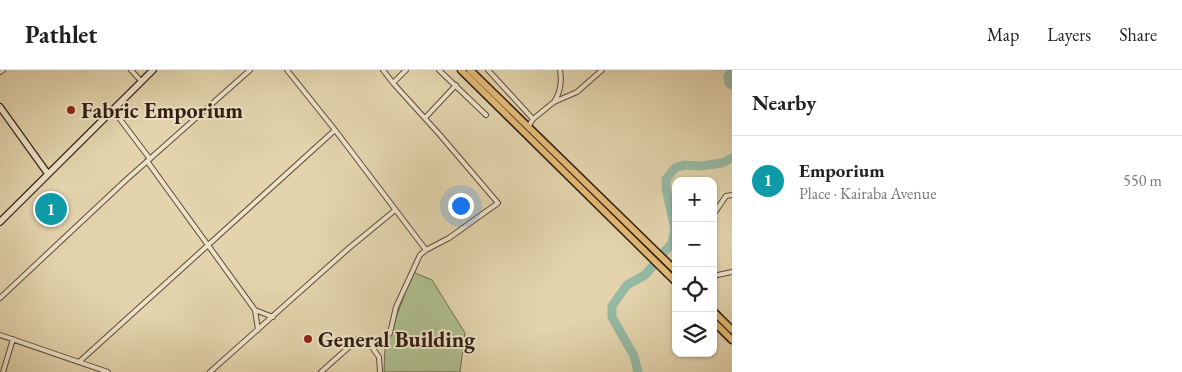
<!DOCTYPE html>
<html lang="en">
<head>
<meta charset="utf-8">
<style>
	body { margin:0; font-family:"EB Garamond",serif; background:#f2f2f2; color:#222 }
	.controls { position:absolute; right:15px; bottom:15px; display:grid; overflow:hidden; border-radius:10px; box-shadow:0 1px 4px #0004 }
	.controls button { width:45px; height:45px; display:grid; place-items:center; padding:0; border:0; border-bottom:1px solid #e0e0e0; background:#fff; color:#222; font:25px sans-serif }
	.you { position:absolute; left:460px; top:135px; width:18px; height:18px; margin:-12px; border:4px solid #fff; border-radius:50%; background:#1a73e8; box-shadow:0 0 0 8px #1a73e833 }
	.badge { display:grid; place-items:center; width:32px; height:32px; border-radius:50%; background:#8f2418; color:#fff; font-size:16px; font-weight:700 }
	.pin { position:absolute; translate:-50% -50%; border:2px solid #fff; box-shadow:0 1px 5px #0006 }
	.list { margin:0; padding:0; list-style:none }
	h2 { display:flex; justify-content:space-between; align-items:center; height:65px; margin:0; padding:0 20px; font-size:21px }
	h2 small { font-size:16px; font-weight:400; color:#767676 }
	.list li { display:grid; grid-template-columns:32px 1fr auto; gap:15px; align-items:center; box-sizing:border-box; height:90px; padding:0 20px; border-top:1px solid #e0e0e0 }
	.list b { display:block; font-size:19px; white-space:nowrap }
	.list p { margin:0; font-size:16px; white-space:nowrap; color:#767676 }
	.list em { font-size:16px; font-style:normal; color:#767676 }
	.icon { flex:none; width:28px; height:28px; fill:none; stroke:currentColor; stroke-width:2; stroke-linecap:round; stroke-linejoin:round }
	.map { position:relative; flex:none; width:732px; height:302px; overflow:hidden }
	header { display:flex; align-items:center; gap:30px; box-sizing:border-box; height:70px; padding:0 25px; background:#fff; border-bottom:1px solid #e0e0e0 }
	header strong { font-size:24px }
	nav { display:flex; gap:28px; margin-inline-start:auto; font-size:18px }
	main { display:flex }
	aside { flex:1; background:#fff }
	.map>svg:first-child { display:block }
	.green { fill:#aebe8e; stroke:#706d50 }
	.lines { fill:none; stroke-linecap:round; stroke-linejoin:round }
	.river { stroke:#96b9a4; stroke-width:9 }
	.street-casing { stroke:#5e4a38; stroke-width:6 }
	.secondary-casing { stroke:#321c11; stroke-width:8 }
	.primary-casing { stroke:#321c11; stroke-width:9 }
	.street { stroke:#ede3ca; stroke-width:4 }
	.secondary { stroke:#ede3ca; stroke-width:5.5 }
	.primary { stroke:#e2ba76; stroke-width:6 }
	.poi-dot { fill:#8f2418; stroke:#ede3ca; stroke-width:2 }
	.labels { text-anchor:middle; stroke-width:4; stroke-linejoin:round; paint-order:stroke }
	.poi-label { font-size:22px; font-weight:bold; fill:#321c11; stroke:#ede3ca; text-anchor:start }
</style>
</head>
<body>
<header>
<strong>Pathlet</strong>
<nav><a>Map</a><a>Layers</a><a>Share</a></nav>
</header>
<main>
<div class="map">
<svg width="732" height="302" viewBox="0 0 732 302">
	<rect width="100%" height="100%" fill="#e3d4ad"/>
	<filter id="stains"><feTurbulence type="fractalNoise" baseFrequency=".004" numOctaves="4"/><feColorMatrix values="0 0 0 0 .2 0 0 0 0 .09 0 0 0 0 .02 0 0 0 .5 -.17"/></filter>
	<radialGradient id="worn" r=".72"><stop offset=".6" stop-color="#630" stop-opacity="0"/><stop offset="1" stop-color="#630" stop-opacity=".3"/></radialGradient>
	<path class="green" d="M 413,202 L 432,210 L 465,263 L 460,302 L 384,302 L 385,277 Z"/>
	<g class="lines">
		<path class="river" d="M 732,1 L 728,6 L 729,13 L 732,15
			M 638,302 L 634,286 L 612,247 L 612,236 L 627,215 L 645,205 L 672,173 L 675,159 L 666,119 L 666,109 L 675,98 L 684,95 L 701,96 L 722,93 L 732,88"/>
		<defs>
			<path id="street" d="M 131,0 L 141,11
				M 287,0 L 335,60 L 426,180
				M 439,0 L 486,45
				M 488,0 L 533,49
				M 0,2 L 3,0
				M 393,13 L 406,0
				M 554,32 C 561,22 562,12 560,0
				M 113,40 L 150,89
				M 425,48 L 456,15
				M 528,57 L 533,49 L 554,32 L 577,22 L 602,0
				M 147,91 L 255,240 L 258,260
				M 713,145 L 726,126 L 732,125
				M 713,206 L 732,202
				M 0,228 L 126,110 L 250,0
				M 255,240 L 273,247
				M 0,265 L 108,302
				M 369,273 L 379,287 L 380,302
				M 79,292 L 335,60
				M 3,302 L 13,269
				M 210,302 L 349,178 L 394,141
				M 321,302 L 358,269 L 369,273 L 382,271 L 390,263 L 396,237 L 420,185 L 426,180 L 449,168 L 498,133 L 440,65 L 393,13 L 383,0"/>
			<path id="secondary" d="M 0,37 L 48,104
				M 0,152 L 153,0"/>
			<path id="primary" d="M 461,0 L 676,212
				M 470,0 L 676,201
				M 713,241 L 732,260
				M 713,251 L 732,270"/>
		</defs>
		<use href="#street" class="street-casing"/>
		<use href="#secondary" class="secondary-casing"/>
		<use href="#primary" class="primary-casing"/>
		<use href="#street" class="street"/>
		<use href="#secondary" class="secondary"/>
		<use href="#primary" class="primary"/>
	</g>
	<g class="poi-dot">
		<circle cx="71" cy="40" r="5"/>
		<circle cx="308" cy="269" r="5"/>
	</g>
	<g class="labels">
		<g class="poi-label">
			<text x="81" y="48">Fabric Emporium</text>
			<text x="318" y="277">General Building</text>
		</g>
	</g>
	<rect width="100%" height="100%" filter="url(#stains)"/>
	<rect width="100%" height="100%" fill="url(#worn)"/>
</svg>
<div class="controls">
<button>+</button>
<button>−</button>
<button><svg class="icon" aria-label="locate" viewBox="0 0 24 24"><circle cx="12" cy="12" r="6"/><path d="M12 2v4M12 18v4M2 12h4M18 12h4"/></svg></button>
<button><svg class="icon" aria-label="layers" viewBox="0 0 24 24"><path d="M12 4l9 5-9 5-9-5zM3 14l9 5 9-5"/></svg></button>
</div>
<div class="you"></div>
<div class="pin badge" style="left:51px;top:139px;background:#0f9aa8">1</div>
</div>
<aside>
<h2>Nearby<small></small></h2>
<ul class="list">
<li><span class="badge" style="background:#0f9aa8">1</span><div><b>Emporium</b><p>Place · Kairaba Avenue</p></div><em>550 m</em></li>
</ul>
</aside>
</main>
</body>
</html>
